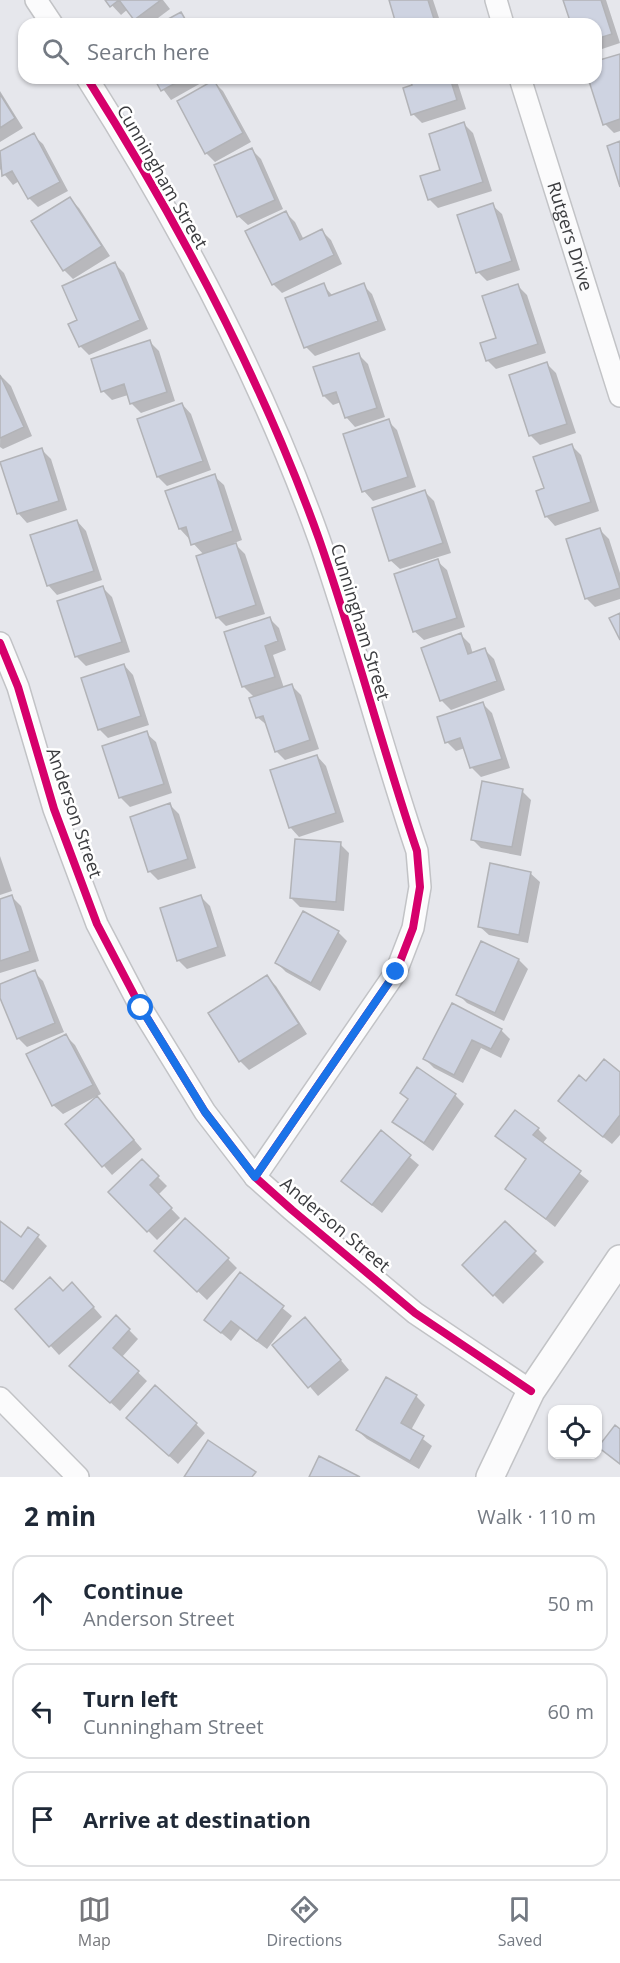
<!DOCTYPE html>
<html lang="en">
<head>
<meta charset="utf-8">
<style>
	body { margin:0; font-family:"Open Sans",sans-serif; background:#f2f2f3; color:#1f2937 }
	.controls { position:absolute; right:18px; bottom:18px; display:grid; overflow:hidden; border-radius:12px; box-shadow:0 2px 4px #0004 }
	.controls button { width:54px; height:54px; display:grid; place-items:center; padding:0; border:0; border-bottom:2px solid #e0e1e3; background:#fff; color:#1f2937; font:30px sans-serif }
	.stop { position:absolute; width:18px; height:18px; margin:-14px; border:4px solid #1a73e8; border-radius:50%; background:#fff }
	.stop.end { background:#1a73e8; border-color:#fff; box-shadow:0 2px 6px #0008 }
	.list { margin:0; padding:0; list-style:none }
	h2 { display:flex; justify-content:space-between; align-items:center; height:78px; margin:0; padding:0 24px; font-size:26px }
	h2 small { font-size:20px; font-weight:400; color:#747a83 }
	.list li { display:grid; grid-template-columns:39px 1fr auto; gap:18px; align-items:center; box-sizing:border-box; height:96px; margin:0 12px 12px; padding:0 12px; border:2px solid #e0e1e3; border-radius:18px }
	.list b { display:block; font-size:22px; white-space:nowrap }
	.list p { margin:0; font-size:20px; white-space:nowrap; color:#747a83 }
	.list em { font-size:20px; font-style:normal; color:#747a83 }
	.icon { flex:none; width:33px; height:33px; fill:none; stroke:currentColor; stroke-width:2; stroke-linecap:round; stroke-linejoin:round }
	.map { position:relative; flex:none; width:620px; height:1477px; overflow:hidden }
	.search { position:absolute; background:#fff; box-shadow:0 2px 4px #0004; left:18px; right:18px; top:18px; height:66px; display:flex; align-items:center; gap:15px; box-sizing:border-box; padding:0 21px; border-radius:18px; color:#747a83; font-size:22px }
	.sheet { height:402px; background:#fff }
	nav { display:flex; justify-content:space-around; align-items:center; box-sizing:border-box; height:84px; border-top:2px solid #e0e1e3; background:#fff; font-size:16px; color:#747a83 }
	nav a { display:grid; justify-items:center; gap:3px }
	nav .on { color:#77787c }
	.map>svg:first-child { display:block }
	.shadow { fill:#0003 }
	.building { fill:#ced3e1; stroke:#b2b3b7; stroke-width:1.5 }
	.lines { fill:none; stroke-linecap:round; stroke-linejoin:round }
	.minor-casing { stroke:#c2c3c6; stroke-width:24 }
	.tertiary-casing { stroke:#c2c3c6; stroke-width:30 }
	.minor { stroke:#fbfbfc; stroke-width:21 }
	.tertiary { stroke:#fbfbfc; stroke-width:27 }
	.cycleway-casing { stroke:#fff; stroke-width:11 }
	.cycleway { stroke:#d6006c; stroke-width:8 }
	.route { stroke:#1a73e8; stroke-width:8 }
	.labels { text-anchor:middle; stroke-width:5; stroke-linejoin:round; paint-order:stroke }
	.street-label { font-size:18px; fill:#3b3c3f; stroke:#fff }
</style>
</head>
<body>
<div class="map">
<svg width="620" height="1477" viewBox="0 0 620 1477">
	<rect width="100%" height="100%" fill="#e6e7ec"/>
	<path class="shadow" d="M 107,0 L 163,0 L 170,9 L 150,24 L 140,24 L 128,9 L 121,15 Z
		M 390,0 L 433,0 L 441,24 L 398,24 Z
		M 564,0 L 606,0 L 620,43 L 596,51 L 596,24 L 572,24 Z
		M 620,55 L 620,131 L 614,133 L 605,124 L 590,78 L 596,78 L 596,63 Z
		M 155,78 L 210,78 L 171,100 Z
		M 412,78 L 456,78 L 466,109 L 422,123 L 413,114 L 414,86 Z
		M 214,82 L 223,91 L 251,142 L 215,162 L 206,153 Z
		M 0,91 L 23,128 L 0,142 Z
		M 464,124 L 473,133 L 492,191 L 438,208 L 429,199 Z
		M 33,135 L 43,144 L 68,191 L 38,207 L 29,198 L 19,181 L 13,185 L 0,169 L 0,153 Z
		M 252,150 L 261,159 L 283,209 L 248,225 L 238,216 Z
		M 70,199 L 79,208 L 110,256 L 73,279 L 64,270 Z
		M 492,205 L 502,214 L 520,270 L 487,281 L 478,272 Z
		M 286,213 L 295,222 L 304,240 L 322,231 L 331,240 L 342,264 L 282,293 L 273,284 Z
		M 115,264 L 124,273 L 148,329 L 89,355 L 80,346 L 79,321 Z
		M 323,285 L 333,296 L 363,285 L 372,294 L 386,330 L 315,356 L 306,347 Z
		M 518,286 L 527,295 L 546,353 L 496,369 L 487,360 Z
		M 150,342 L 159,351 L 175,401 L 141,413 L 131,403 L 128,395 L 112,400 L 103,391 Z
		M 358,354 L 368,364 L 385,417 L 355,427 L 346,417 L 341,402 L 333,405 L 324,396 Z
		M 547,364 L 556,373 L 576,433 L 540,445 L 531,436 L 511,376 Z
		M 1,376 L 11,386 L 32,436 L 3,449 L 0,447 Z
		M 182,404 L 191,414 L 211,470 L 167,486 L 158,477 Z
		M 388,421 L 397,430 L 416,487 L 373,501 L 364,491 Z
		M 572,446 L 581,455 L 599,511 L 555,526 L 546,516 L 545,489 Z
		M 42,450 L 51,459 L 67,510 L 27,523 L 18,513 Z
		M 214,476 L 224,485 L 242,540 L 234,543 L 245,554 L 265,614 L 226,626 L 217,617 L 204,555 L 180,529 Z
		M 425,492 L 434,501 L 451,553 L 400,569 L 390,560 Z
		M 77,521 L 86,531 L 102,580 L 57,595 L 48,585 Z
		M 600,530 L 609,539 L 620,573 L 620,599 L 595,607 L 586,598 Z
		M 437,561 L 447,570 L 465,627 L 424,640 L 414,631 Z
		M 103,588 L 112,597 L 130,652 L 86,666 L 77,657 L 59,602 Z
		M 270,619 L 279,628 L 286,650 L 273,655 L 284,688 L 292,686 L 301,695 L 319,749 L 285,760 L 276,751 L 268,726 L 257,717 L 255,698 L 243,686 Z
		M 461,635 L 470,644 L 473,654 L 485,650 L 494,659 L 505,690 L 451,710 L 442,701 L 423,649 Z
		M 124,665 L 133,675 L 149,725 L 108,738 L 99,729 Z
		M 483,704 L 492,713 L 510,768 L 481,777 L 472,768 L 465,748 L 456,751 L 447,742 Z
		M 146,733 L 156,742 L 172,793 L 130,807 L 121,798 L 104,747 Z
		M 317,756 L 326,766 L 344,822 L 299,837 L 290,827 Z
		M 522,791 L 531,800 L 521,856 L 481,848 L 472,839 Z
		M 170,805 L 179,814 L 196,868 L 158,880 L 149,871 Z
		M 340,844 L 349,853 L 344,911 L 300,907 L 291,898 Z
		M 0,856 L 12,891 L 0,895 Z
		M 530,873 L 540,882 L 528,943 L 489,935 L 479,926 Z
		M 12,897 L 21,906 L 39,961 L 0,973 L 0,901 Z
		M 201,897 L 210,906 L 226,956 L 187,969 L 178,960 Z
		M 338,932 L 347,941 L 320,991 L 286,972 L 277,963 Z
		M 481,943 L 519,960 L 528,969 L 504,1021 L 467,1003 L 458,994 Z
		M 34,972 L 43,981 L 64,1032 L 27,1047 L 18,1038 L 0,994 L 0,986 Z
		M 267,977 L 276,986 L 307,1034 L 249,1070 L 240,1061 Z
		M 452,1005 L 501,1030 L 510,1039 L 501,1058 L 481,1048 L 463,1083 L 434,1068 L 425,1059 Z
		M 66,1036 L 75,1045 L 101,1094 L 63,1114 L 53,1105 Z
		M 620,1074 L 620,1135 L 612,1144 L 569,1110 L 587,1083 Z
		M 401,1093 L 455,1095 L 464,1104 L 433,1151 L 394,1122 L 409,1100 Z
		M 106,1107 L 142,1149 L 112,1175 L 67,1124 Z
		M 538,1129 L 547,1138 L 542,1144 L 589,1181 L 555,1227 L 507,1189 L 527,1161 L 497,1136 Z
		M 381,1133 L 419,1165 L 382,1213 L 352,1190 Z
		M 142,1161 L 167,1186 L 158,1195 L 180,1218 L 157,1240 L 110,1192 Z
		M 0,1223 L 21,1239 L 38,1237 L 47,1246 L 13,1290 L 0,1280 Z
		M 505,1223 L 544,1262 L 503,1304 L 464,1265 Z
		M 228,1259 L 237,1268 L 207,1300 L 165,1260 Z
		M 241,1274 L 292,1316 L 267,1349 L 240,1329 L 231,1341 L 206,1320 Z
		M 63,1293 L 81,1293 L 102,1317 L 59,1355 L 17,1309 Z
		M 116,1317 L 138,1339 L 122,1357 L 147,1381 L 120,1411 L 80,1375 Z
		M 314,1328 L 349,1370 L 318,1396 L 274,1345 Z
		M 416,1396 L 425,1405 L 411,1430 L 432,1446 L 419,1469 L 367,1439 L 357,1430 Z
		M 196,1424 L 205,1433 L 178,1464 L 137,1427 Z"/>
	<path class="building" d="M 105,0 L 161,0 L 134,20 L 119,0 L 110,7 Z
		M 389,0 L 428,0 L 434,19 L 418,24 L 396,24 Z
		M 563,0 L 601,0 L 612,34 L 596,39 L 596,24 L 571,24 Z
		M 181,12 L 188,24 L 159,24 Z
		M 620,54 L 620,119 L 603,125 L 588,78 L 596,78 L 596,61 Z
		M 154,78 L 185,78 L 161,91 Z
		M 410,78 L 450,78 L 457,100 L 411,115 L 403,88 L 412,85 Z
		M 214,80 L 243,133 L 205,154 L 177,101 Z
		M 0,94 L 15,118 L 0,128 Z
		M 464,122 L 483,182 L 428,200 L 420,176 L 440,170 L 429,134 Z
		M 34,133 L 60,182 L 28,199 L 12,171 L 2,176 L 0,151 Z
		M 620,141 L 620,187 L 607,146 Z
		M 252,148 L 275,200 L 237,217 L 214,165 Z
		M 70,197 L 102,246 L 63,271 L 31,221 Z
		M 493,203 L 512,261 L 476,273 L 457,215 Z
		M 286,211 L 300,240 L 322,229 L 334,255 L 272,285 L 245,231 Z
		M 115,262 L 140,320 L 79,347 L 68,324 L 77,320 L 62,286 Z
		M 324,283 L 329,296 L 364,283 L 378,321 L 304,348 L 285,298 Z
		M 518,284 L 538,344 L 486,361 L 480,343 L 496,338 L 482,296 Z
		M 150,340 L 167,392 L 130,404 L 124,384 L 101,392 L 91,359 Z
		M 359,353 L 377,408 L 345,418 L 336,392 L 323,396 L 313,367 Z
		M 547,362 L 567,424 L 529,436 L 509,375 Z
		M 0,375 L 24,427 L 0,438 Z
		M 182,403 L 203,461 L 157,477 L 137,419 Z
		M 389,419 L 408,477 L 362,492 L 343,434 Z
		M 572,444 L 591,502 L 545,517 L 536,491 L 544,488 L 533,457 Z
		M 42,448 L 59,501 L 17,514 L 0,462 Z
		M 215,474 L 233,531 L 191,545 L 186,527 L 179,529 L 165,491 Z
		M 425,490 L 443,543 L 389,561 L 372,508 Z
		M 77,520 L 94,571 L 47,586 L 30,535 Z
		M 600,528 L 620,588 L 585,599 L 566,539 Z
		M 236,543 L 256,605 L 216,618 L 196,556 Z
		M 438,559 L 457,618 L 413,632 L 394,574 Z
		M 103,586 L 122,642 L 75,657 L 57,601 Z
		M 620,613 L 620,640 L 609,618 Z
		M 270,617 L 278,641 L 265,646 L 275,677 L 242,687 L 224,632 Z
		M 461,633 L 468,654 L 485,648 L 497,681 L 440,701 L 421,648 Z
		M 124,664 L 141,716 L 98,730 L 81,678 Z
		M 292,684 L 310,740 L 275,752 L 263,716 L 256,718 L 249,698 Z
		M 483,702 L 502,759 L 470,768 L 460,738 L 445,743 L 437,717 Z
		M 147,731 L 164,784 L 119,798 L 102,746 Z
		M 317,755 L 336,813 L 289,828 L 270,770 Z
		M 482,781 L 523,789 L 512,847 L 471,840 Z
		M 170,803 L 188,859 L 148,872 L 130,817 Z
		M 295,839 L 341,842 L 336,902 L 290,898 Z
		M 490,863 L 531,872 L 519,935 L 478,927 Z
		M 12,895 L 30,951 L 0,961 L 0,899 Z
		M 201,895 L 218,947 L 177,961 L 160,908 Z
		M 303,911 L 339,931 L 311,983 L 275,963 Z
		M 481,941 L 519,959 L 495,1013 L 456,995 Z
		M 35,970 L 55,1023 L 17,1039 L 0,998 L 0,984 Z
		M 267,975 L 299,1024 L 239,1062 L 208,1013 Z
		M 452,1003 L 502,1029 L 491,1049 L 472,1040 L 454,1075 L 423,1059 Z
		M 66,1034 L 93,1085 L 52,1106 L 26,1054 Z
		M 604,1059 L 620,1072 L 620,1115 L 603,1137 L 558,1101 L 579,1075 L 586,1081 Z
		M 417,1067 L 456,1094 L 424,1143 L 392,1122 L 408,1099 L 400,1093 Z
		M 97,1096 L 134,1140 L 102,1167 L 65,1124 Z
		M 515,1110 L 539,1128 L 533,1135 L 581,1171 L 546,1219 L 505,1189 L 526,1159 L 495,1136 Z
		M 381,1130 L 411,1155 L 372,1205 L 341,1181 Z
		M 142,1159 L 159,1176 L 150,1185 L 172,1208 L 147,1232 L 108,1192 Z
		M 185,1218 L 229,1258 L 197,1292 L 154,1251 Z
		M 0,1221 L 21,1237 L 28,1227 L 39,1235 L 4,1282 L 0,1280 Z
		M 505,1221 L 536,1251 L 493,1296 L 462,1265 Z
		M 240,1272 L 284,1306 L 257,1341 L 231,1321 L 221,1333 L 204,1320 Z
		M 50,1277 L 63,1291 L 72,1282 L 94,1307 L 49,1347 L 15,1309 Z
		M 116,1315 L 130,1329 L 113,1348 L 139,1371 L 110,1403 L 69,1366 Z
		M 305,1317 L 341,1360 L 308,1388 L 272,1345 Z
		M 386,1377 L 417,1395 L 401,1423 L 424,1436 L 410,1461 L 356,1430 Z
		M 155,1385 L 197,1423 L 169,1456 L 126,1418 Z
		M 615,1425 L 620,1429 L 620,1464 L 598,1447 Z
		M 208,1440 L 256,1472 L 252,1477 L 184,1477 Z
		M 319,1456 L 360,1477 L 309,1477 Z"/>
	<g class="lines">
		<defs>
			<g id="minor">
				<path d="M 36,0 L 52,24"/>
				<path d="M 496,0 L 503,24"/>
				<path d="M 87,78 C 179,223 261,377 319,539 C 355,642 382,748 417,851 L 420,887 L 413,928 L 396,972 L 255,1177"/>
				<path id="s1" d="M 520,78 L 620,396"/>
				<path d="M 0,643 L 18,687 L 54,809 L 97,924 L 141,1008 L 205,1112 L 255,1177 L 292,1210 L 415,1313 L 531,1391"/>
				<path d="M 0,1398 L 78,1477"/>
			</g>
			<path id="tertiary" d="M 490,1477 L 531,1391 L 620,1259"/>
		</defs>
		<use href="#minor" class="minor-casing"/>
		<use href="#tertiary" class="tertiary-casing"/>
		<use href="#minor" class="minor"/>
		<use href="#tertiary" class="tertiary"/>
		<defs>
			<path id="cycleway" d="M 87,78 C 179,223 261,377 319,539 C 355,642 382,748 417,851 L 420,887 L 413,928 L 396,972 L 255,1177
				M 0,643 L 18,687 L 54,809 L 97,924 L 141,1008 L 205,1112 L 255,1177 L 292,1210 L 415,1313 L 531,1391"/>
		</defs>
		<use href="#cycleway" class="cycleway-casing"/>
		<use href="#cycleway" class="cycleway"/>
	</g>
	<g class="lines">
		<path class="route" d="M 141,1008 L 205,1112 L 255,1177 L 396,972"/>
	</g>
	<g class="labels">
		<g class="street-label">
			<text transform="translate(162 177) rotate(60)" y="6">Cunningham Street</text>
			<text dy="6" stroke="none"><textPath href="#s1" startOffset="166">Rutgers Drive</textPath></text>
			<text transform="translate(360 622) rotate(73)" y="6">Cunningham Street</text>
			<text transform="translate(74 813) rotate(71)" y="6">Anderson Street</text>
			<text transform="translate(335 1225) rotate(40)" y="6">Anderson Street</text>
		</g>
	</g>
</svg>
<div class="controls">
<button><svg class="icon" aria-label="locate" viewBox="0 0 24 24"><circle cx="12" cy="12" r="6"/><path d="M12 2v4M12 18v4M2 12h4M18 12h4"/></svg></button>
</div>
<div class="stop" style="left:141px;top:1008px"></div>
<div class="stop end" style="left:396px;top:972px"></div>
<div class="search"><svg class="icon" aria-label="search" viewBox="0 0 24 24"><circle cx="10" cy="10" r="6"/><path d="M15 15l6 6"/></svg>Search here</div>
</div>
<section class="sheet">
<h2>2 min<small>Walk · 110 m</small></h2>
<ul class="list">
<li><svg class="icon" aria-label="ahead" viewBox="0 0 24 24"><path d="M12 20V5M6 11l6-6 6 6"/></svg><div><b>Continue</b><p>Anderson Street</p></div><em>50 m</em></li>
<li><svg class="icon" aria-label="left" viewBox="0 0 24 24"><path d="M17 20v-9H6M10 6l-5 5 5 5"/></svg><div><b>Turn left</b><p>Cunningham Street</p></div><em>60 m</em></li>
<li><svg class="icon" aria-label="arrive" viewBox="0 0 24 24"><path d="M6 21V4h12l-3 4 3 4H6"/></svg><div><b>Arrive at destination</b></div></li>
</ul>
</section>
<nav>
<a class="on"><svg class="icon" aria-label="map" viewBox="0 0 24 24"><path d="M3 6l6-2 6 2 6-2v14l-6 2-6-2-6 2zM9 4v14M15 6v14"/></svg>Map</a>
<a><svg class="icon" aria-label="directions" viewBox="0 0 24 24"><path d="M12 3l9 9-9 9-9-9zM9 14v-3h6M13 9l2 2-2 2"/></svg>Directions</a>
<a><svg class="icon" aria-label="saved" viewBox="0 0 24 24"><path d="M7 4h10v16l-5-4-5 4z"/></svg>Saved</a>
</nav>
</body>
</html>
